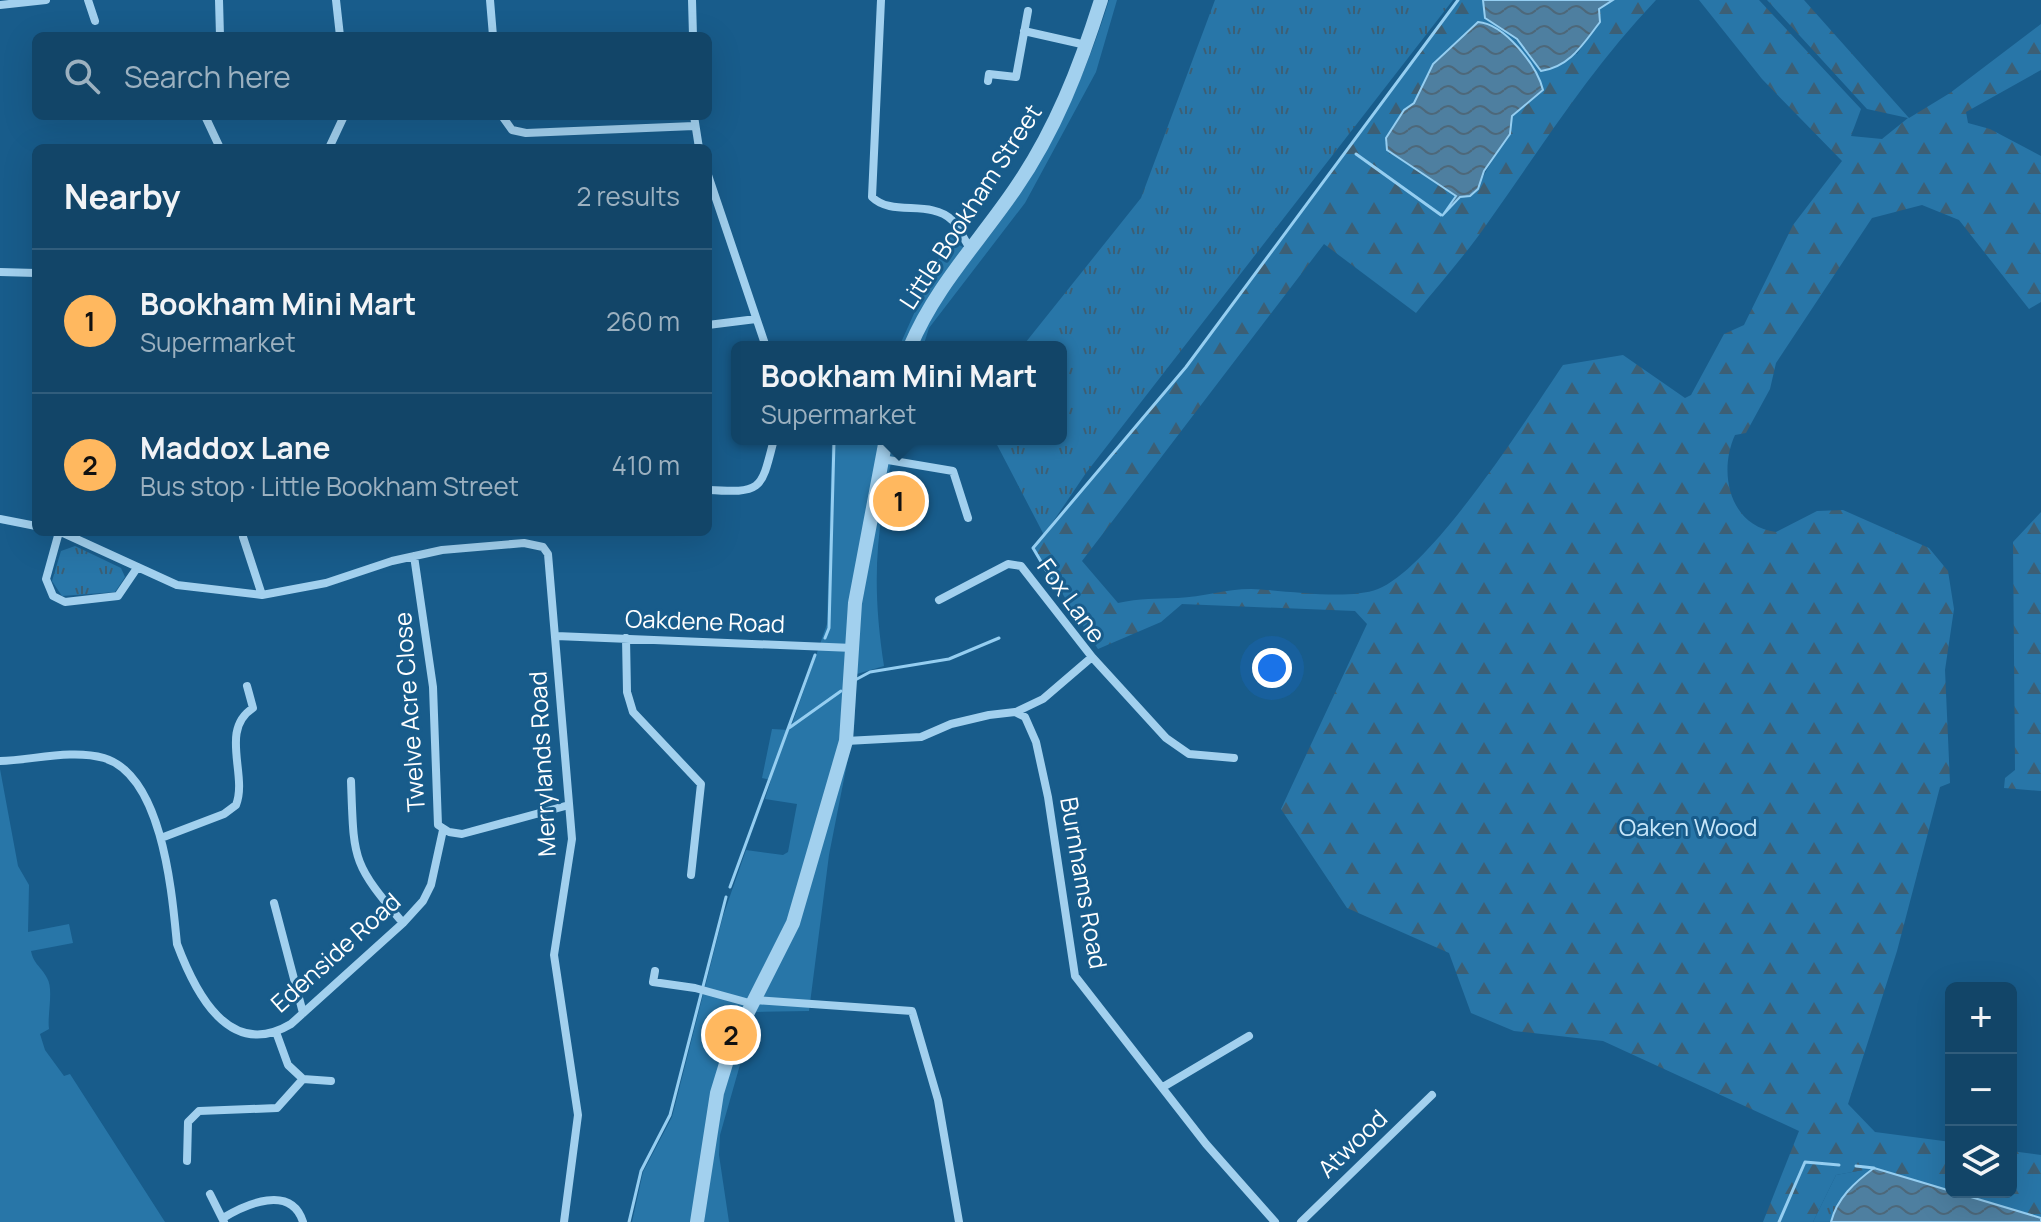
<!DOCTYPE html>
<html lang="en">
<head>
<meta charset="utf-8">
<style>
	body { margin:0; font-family:Manrope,sans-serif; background:#1b4c6e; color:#f1f3f6 }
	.controls { position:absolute; right:24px; bottom:24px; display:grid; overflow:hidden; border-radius:12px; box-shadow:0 8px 32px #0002 }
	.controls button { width:72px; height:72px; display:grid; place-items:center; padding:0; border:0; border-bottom:2px solid #315d7c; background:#124568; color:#f1f3f6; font:40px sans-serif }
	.you { position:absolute; left:1272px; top:668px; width:28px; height:28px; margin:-20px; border:6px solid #fff; border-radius:50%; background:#1a73e8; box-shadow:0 0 0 12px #1a73e833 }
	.badge { display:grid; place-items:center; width:52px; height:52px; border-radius:50%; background:#ffb85f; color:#111; font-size:26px; font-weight:700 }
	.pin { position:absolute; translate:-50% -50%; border:4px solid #fff; box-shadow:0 2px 8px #0006 }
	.popup { position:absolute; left:731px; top:341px; width:336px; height:104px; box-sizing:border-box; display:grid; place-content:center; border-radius:12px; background:#124568; filter:drop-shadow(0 2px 6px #0005); font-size:26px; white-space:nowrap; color:#9cb1c0 }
	.popup b { font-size:30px; color:#f1f3f6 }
	.popup::after { content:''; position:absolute; left:50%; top:100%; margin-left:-16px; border:16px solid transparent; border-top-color:#124568 }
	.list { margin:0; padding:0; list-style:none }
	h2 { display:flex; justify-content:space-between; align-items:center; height:104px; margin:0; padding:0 32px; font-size:34px }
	h2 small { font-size:26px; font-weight:400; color:#9cb1c0 }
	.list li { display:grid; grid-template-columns:52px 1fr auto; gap:24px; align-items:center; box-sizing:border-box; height:144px; padding:0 32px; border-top:2px solid #315d7c }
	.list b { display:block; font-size:30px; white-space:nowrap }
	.list p { margin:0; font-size:26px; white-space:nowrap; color:#9cb1c0 }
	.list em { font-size:26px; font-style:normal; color:#9cb1c0 }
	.icon { flex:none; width:44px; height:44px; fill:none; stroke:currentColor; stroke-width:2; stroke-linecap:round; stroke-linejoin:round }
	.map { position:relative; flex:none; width:2041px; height:1222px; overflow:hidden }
	.search { position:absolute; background:#124568; box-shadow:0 8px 32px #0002; left:32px; top:32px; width:680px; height:88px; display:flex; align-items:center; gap:20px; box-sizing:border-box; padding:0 28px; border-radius:12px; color:#9cb1c0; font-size:30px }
	.panel { position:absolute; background:#124568; box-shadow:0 8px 32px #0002; left:32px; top:144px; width:680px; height:392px; border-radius:12px }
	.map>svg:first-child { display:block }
	.grass { fill:url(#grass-tufts) }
	.forest { fill:url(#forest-firs); fill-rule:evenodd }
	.green { fill:#2876a8 }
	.water { fill:url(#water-waves); stroke:#95cef1; stroke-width:2 }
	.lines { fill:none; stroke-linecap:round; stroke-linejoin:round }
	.stream { stroke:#95cef1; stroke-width:3 }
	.minor { stroke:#a2d0ee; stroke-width:8 }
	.tertiary { stroke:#a2d0ee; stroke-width:14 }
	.labels { text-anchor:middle; stroke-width:6; stroke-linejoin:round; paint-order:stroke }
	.street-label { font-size:24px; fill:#fff; stroke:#185c8b }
	.park-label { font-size:24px; fill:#c8e7fa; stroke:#185c8b }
</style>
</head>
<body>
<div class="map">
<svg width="2041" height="1222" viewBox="0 0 2041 1222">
	<defs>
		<pattern id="grass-tufts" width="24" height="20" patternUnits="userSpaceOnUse" patternTransform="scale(2)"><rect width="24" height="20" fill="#2876a8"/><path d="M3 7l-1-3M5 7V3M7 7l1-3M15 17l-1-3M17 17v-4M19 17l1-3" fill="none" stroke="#3c5f75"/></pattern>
		<pattern id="forest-firs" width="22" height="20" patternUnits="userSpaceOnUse" patternTransform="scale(2)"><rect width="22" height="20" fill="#2876a8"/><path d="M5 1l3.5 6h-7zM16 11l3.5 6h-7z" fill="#3c5f75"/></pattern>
		<pattern id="water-waves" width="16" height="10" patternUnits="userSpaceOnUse" patternTransform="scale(2)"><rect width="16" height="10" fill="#4e7fa0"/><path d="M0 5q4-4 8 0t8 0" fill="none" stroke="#4d687a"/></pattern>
	</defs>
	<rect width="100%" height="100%" fill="#185c8b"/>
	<path class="grass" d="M 1215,0 L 1453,0 L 1086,473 L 1044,535 L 994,439 L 1061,439 L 1061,347 L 1022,347 L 1141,198 Z
		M 75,546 L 121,568 L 125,577 L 115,592 L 62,596 L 52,581 L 61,551 Z
		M 1874,1168 C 1855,1182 1837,1198 1831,1222 L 1813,1222 L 1836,1175 Z"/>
	<path class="forest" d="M 1458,0 L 1483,0 L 1485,18 L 1522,44 L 1577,54 L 1601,19 L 1599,9 L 1613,0 L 1656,0 C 1591,68 1543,145 1489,221 C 1467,253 1441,282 1416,313 L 1324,244 L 1082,561 L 1118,603 C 1140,598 1157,599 1178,598 C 1202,597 1226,589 1251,589 C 1285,590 1347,601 1378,589 C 1433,567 1527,418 1563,365 L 1623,355 L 1685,398 L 1691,395 L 1724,334 L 1744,325 L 1793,225 L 1842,161 L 1762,79 L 1699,0 L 1759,0 L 1861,109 L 1851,136 L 1882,139 L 1908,118 L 1867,109 L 1767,0 L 1804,0 L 1909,118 L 1950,93 L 2041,24 L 2041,70 L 1966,112 L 1968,123 L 1990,129 L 2041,156 L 2041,302 L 2029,309 L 1959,220 L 1922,205 L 1872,218 L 1776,363 L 1770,389 L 1746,433 L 1735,435 C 1718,472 1729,526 1776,532 L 1817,511 L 1843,510 L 1929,548 L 1948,571 L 1954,609 L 1945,670 L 1950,783 L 1940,787 L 1897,951 L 1848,1104 L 1875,1132 L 1951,1142 L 1951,1191 L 1874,1168 L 1836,1175 L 1813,1222 L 1763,1222 L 1799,1131 L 1603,1041 L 1514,1031 L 1471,1013 L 1449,953 L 1347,908 L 1281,809 L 1367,624 L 1355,611 L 1182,604 L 1161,622 L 1098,649 L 1033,548 L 1186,367 ZM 1534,72 L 1543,91 L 1512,116 C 1509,144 1487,162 1478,189 L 1460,197 L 1442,214 L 1457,196 L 1385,142 L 1404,110 L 1414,103 Z
		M 2041,512 L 2041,791 L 2004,788 L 2005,778 L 2015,770 L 2013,542 Z
		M 2011,1151 L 2041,1155 L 2041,1218 L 1954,1192 L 2011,1192 Z"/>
	<path class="green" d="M 1109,0 L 1117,0 L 1096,72 L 1025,203 L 929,328 L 923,347 L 899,347 L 951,231 L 959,245 L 976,253 C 1038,177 1080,94 1109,0 Z
		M 832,439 L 904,439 L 901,457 L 892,458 C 875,536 872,588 884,666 L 857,674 L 854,728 L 829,855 L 809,1011 L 755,1012 L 720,1135 L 719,1155 L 729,1222 L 632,1222 L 643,1172 L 672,1117 L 723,916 L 746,850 L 783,855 L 788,852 L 797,804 L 765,799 L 771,780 L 762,778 L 772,729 L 790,730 L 827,624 Z
		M 0,769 L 18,866 L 29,885 L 28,932 L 69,924 L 73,943 L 31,951 C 34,965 41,966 47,978 C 54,989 47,1015 49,1029 L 40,1034 L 45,1050 L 64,1076 L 70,1074 L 165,1222 L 0,1222 Z"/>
	<path class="water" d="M 1483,0 L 1613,0 L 1599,9 L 1600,22 C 1583,44 1570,67 1541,71 L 1517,39 L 1485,18 Z
		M 1478,22 C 1505,24 1537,66 1543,90 L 1512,116 L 1510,134 L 1484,171 L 1478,189 L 1470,196 L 1460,197 L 1442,216 L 1456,196 L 1387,150 L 1386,138 L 1404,110 L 1414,103 L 1433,64 Z
		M 1874,1168 L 2041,1218 L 2041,1222 L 1831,1222 C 1837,1198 1855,1182 1874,1168 Z"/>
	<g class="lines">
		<path class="stream" d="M 1356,154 L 1441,215
			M 1059,592 L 1033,548 L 1186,367 L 1458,0
			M 825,638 L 829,628 L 834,442
			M 857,679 L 870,672 L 949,659 L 999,638
			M 789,728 L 841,691
			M 730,887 L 815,655
			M 1856,1166 L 1874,1168
			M 629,1222 L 641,1171 L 670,1115 L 726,897
			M 1779,1222 L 1805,1162 L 1839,1165"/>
		<path class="minor" d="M 88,0 L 95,21
			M 219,0 L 220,36
			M 336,0 L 340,36
			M 490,0 L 493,36
			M 692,0 L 693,36
			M 881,0 L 872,197 C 892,217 930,199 952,220 C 959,227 964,240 970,248
			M 0,5 L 46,0
			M 1024,31 L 1086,45
			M 988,81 L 989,74 L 1016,77 L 1028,11
			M 205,116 L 220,148
			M 502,116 L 512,130 L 526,133 L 694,126
			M 694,116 L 699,148
			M 329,148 L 344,116
			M 708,175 L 766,347
			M 0,272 L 36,273
			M 708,325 L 756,319
			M 882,459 L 953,471 L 968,518
			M 708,490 C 762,493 761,491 774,439
			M 0,519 L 36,526
			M 59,532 L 46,579 L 53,596 L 65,602 L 118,596 L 137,568
			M 61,532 L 177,585 L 262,595 L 326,583 L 392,561 L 442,550 L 524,543 L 543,547 L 548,554 L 572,839 L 554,955 L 578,1115 L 564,1222
			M 243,537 L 262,595
			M 414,556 L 433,687 L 438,825 L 449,832 L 462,834 L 569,805
			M 939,600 L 1008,564 L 1021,566 L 1092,657 L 1043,699 L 1016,712
			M 556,636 L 853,648
			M 626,638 L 627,692 L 633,712 L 701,784 L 691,875
			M 1092,657 L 1166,738 L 1189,754 L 1234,758
			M 846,741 L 921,737 L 951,724 L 989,715 L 1015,712 L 1025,717 L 1036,742 L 1048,797 L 1075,976 L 1206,1144 L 1275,1222
			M 0,761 C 33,760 72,749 104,758 C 163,776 172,894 177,944 C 195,992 229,1061 291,1024 L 403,923 L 423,901 L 431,885 L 443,830
			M 351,781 C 354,860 351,862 403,923
			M 161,838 L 224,814 L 236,805 C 248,775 219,730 253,708 L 247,686
			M 274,903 L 303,1013
			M 655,971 L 653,982 L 695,988 L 753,1004
			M 755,1000 L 912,1011 L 938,1100 L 959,1222
			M 303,1079 L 331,1081
			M 1163,1087 L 1249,1036
			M 187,1161 L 188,1122 L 199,1111 L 277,1108 L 303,1079 L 288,1065 L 276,1032
			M 210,1194 L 224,1222
			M 223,1218 C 246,1204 291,1184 303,1222
			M 1301,1222 L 1432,1095"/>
		<path class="tertiary" d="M 910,347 C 935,287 979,242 1015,189 C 1055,131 1080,67 1101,0
			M 697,1222 L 717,1093 L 732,1044 L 793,923 L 846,741 L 855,603 L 886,439"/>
	</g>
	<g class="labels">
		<g class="street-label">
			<text transform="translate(971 207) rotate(-57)" y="8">Little Bookham Street</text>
			<text transform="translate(1071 601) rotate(54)" y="8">Fox Lane</text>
			<text transform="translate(705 622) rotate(2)" y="8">Oakdene Road</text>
			<text transform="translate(410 712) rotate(-94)" y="8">Twelve Acre Close</text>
			<text transform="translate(543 764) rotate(-93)" y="8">Merrylands Road</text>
			<text transform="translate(1083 883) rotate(80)" y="8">Burnhams Road</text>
			<text transform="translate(336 953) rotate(-42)" y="8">Edenside Road</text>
			<text transform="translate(1353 1144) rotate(-44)" y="8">Atwood</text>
		</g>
		<g class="park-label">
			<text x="1688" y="836">Oaken Wood</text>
		</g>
	</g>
</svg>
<div class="controls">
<button>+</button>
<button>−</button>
<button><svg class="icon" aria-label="layers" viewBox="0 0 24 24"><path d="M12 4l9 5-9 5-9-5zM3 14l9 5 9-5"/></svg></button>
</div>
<div class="you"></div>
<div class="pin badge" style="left:899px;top:501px">1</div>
<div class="popup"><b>Bookham Mini Mart</b>Supermarket</div>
<div class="pin badge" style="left:731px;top:1035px">2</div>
<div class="search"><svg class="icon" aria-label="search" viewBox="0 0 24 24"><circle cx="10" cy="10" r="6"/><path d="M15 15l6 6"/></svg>Search here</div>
<section class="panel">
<h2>Nearby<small>2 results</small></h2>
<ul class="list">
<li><span class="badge">1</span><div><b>Bookham Mini Mart</b><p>Supermarket</p></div><em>260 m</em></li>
<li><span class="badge">2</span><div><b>Maddox Lane</b><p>Bus stop · Little Bookham Street</p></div><em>410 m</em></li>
</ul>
</section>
</div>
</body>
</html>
